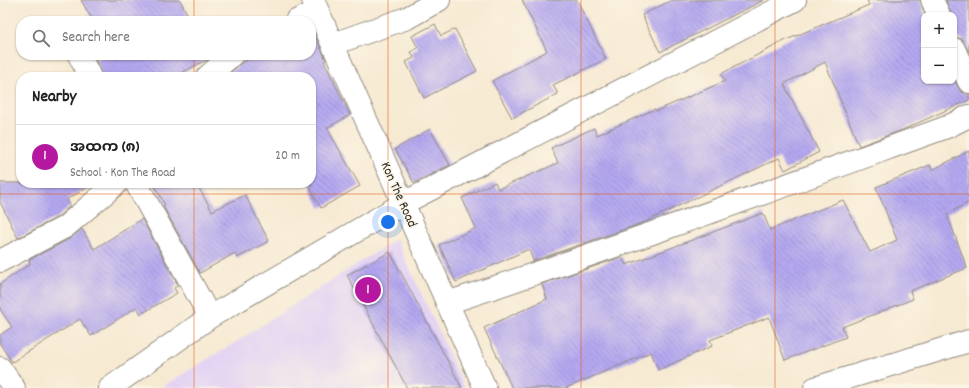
<!DOCTYPE html>
<html lang="en">
<head>
<meta charset="utf-8">
<style>
	body { margin:0; font-family:Dekko,"Noto Sans Myanmar",sans-serif; background:#f2f2f2; color:#222 }
	.controls { position:absolute; right:12px; top:12px; display:grid; overflow:hidden; border-radius:8px; box-shadow:0 1px 3px #0004 }
	.controls button { width:36px; height:36px; display:grid; place-items:center; padding:0; border:0; border-bottom:1px solid #e0e0e0; background:#fff; color:#222; font:20px sans-serif }
	.you { position:absolute; left:388px; top:222px; width:14px; height:14px; margin:-10px; border:3px solid #fff; border-radius:50%; background:#1a73e8; box-shadow:0 0 0 6px #1a73e833 }
	.badge { display:grid; place-items:center; width:26px; height:26px; border-radius:50%; background:#b5179e; color:#fff; font-size:13px; font-weight:700 }
	.pin { position:absolute; translate:-50% -50%; border:2px solid #fff; box-shadow:0 1px 4px #0006 }
	.list { margin:0; padding:0; list-style:none }
	h2 { display:flex; justify-content:space-between; align-items:center; height:52px; margin:0; padding:0 16px; font-size:17px }
	h2 small { font-size:13px; font-weight:400; color:#767676 }
	.list li { display:grid; grid-template-columns:26px 1fr auto; gap:12px; align-items:center; box-sizing:border-box; height:64px; padding:0 16px; border-top:1px solid #e0e0e0 }
	.list b { display:block; font-size:15px; white-space:nowrap }
	.list p { margin:0; font-size:13px; white-space:nowrap; color:#767676 }
	.list em { font-size:13px; font-style:normal; color:#767676 }
	.icon { flex:none; width:22px; height:22px; fill:none; stroke:currentColor; stroke-width:2; stroke-linecap:round; stroke-linejoin:round }
	.map { position:relative; flex:none; width:969px; height:388px; overflow:hidden }
	.search { position:absolute; background:#fff; box-shadow:0 1px 3px #0004; left:16px; top:16px; width:300px; height:44px; display:flex; align-items:center; gap:10px; box-sizing:border-box; padding:0 14px; border-radius:16px; color:#767676; font-size:15px }
	.panel { position:absolute; background:#fff; box-shadow:0 1px 3px #0004; left:16px; top:72px; width:300px; height:116px; border-radius:16px }
	.map>svg:first-child { display:block }
	.built { fill:#e3d3f3 }
	.building { fill:url(#building-back-hatch) }
	.lines { fill:none; stroke-linecap:round; stroke-linejoin:round }
	.minor-casing { stroke:#918a7f; stroke-width:24 }
	.tertiary-casing { stroke:#918a7f; stroke-width:24 }
	.minor { stroke:#fff; stroke-width:22 }
	.tertiary { stroke:#fff; stroke-width:22 }
	.grid { fill:none; stroke:#e8590c; stroke-width:1; stroke-opacity:0.55 }
	.labels { text-anchor:middle; stroke-width:3; stroke-linejoin:round; paint-order:stroke }
	.street-label { font-size:14px; fill:#2b2b2b; stroke:#fcf5e5 }
</style>
</head>
<body>
<div class="map">
<svg width="969" height="388" viewBox="0 0 969 388">
	<defs>
		<pattern id="building-back-hatch" width="6" height="6" patternUnits="userSpaceOnUse"><rect width="6" height="6" fill="#b5a8f1"/><path d="M-1 5l2 2M0 0l6 6M5-1l2 2" fill="none" stroke="#9389c3"/></pattern>
	</defs>
	<rect width="100%" height="100%" fill="#fcf5e5"/>
	<filter id="ink" filterUnits="userSpaceOnUse"><feTurbulence type="fractalNoise" baseFrequency=".025" numOctaves="2"/><feDisplacementMap in="SourceGraphic" scale="8" xChannelSelector="R" yChannelSelector="G"/><feConvolveMatrix kernelMatrix="1 2 1 2 8 2 1 2 1" color-interpolation-filters="sRGB"/></filter>
	<filter id="wash" filterUnits="userSpaceOnUse"><feTurbulence type="fractalNoise" baseFrequency=".012" numOctaves="4" result="noise"/><feDisplacementMap in="SourceGraphic" scale="16" xChannelSelector="R" yChannelSelector="G"/><feGaussianBlur stdDeviation="0.9" result="paint"/><feColorMatrix in="noise" values="0 0 0 0 0 0 0 0 0 0 0 0 0 0 0 0 0 1.4 0 .05"/><feComposite in="paint" operator="in"/></filter>
	<g filter="url(#wash)">
		<rect width="100%" height="100%" fill="#f7ead3"/>
		<path class="built" d="M 396,239 L 465,388 L 160,388 L 236,342 Z"/>
		<g id="blocks">
			<path class="building" d="M 81,0 L 180,0 L 191,21 L 93,21 Z
				M 522,0 L 577,0 L 606,59 L 553,85 L 558,94 L 512,118 L 492,81 L 547,51 Z
				M 672,0 L 764,0 L 660,52 L 642,15 Z
				M 867,0 L 920,0 L 925,15 L 924,81 L 954,81 L 954,79 L 961,92 L 969,94 L 969,100 L 902,130 L 859,146 L 825,62 L 784,84 L 819,152 L 785,170 L 779,158 L 645,222 L 533,261 L 529,249 L 456,282 L 439,245 L 476,228 L 462,198 L 495,182 L 498,189 L 558,163 L 551,148 L 594,128 L 597,135 L 655,109 L 656,111 L 725,81 L 721,74 L 784,41 L 869,5 Z
				M 946,0 L 969,0 L 969,52 L 962,39 L 954,37 L 954,15 L 951,15 Z
				M 435,24 L 441,36 L 455,29 L 477,71 L 424,98 L 406,62 L 414,58 L 411,52 L 418,48 L 412,36 Z
				M 312,28 L 326,60 L 324,61 L 350,115 L 327,128 L 360,186 L 321,208 L 311,190 L 311,77 L 226,77 L 241,63 L 258,55 L 311,55 Z
				M 105,55 L 208,55 L 210,58 L 174,77 L 102,77 L 96,60 Z
				M 430,129 L 450,165 L 414,183 L 395,149 Z
				M 969,151 L 969,202 L 947,214 L 967,268 L 910,291 L 913,299 L 842,327 L 846,337 L 785,360 L 769,317 L 710,340 L 712,346 L 658,370 L 651,352 L 566,388 L 512,388 L 484,328 L 547,299 L 542,284 L 622,257 L 626,265 L 763,213 L 770,230 L 843,200 L 870,252 L 897,240 L 876,187 L 930,165 L 932,170 Z
				M 0,183 L 96,183 L 67,199 L 70,206 L 58,217 L 18,238 L 0,202 Z
				M 153,183 L 196,183 L 212,211 L 245,195 L 269,241 L 237,258 L 235,253 L 200,273 L 163,206 L 165,205 Z
				M 142,219 L 178,285 L 174,288 L 177,293 L 141,314 L 137,307 L 91,336 L 80,319 L 12,362 L 0,344 L 0,335 L 12,327 L 0,309 L 0,284 L 30,264 L 29,260 L 71,238 L 82,229 L 94,249 Z
				M 390,252 L 462,388 L 407,388 L 347,275 Z"/>
		</g>
	</g>
	<g filter="url(#ink)">
		<use href="#blocks" fill-opacity="0" stroke="#918a7f" stroke-width="1"/>
		<g class="lines">
			<defs>
				<path id="minor" d="M 313,0 L 485,388
					M 932,0 L 939,15
					M 296,21 L 318,11
					M 333,44 L 407,18 L 439,0
					M 954,49 L 969,82
					M 79,55 L 90,77
					M 207,77 L 232,55
					M 136,183 L 210,317
					M 0,261 L 65,227 L 117,183
					M 447,303 C 615,248 781,187 947,127 L 969,116
					M 0,368 L 14,388
					M 110,388 L 210,317 L 404,203 L 795,0"/>
				<path id="tertiary" d="M 815,388 L 969,341"/>
			</defs>
			<use href="#minor" class="minor-casing"/>
			<use href="#tertiary" class="tertiary-casing"/>
			<use href="#minor" class="minor"/>
			<use href="#tertiary" class="tertiary"/>
		</g>
	</g>
	<path class="grid" d="M 194,0 L 194,21M 388,0 L 388,388M 581,0 L 581,388M 775,0 L 775,388M 194,55 L 194,77M 194,183 L 194,388M 0,194 L 969,194"/>
	<g class="labels">
		<g class="street-label">
			<text transform="translate(400 194) rotate(66)" y="5">Kon The Road</text>
		</g>
	</g>
</svg>
<div class="controls">
<button>+</button>
<button>−</button>
</div>
<div class="you"></div>
<div class="pin badge" style="left:368px;top:290px">1</div>
<div class="search"><svg class="icon" aria-label="search" viewBox="0 0 24 24"><circle cx="10" cy="10" r="6"/><path d="M15 15l6 6"/></svg>Search here</div>
<section class="panel">
<h2>Nearby<small></small></h2>
<ul class="list">
<li><span class="badge">1</span><div><b>အထက (၈)</b><p>School · Kon The Road</p></div><em>20 m</em></li>
</ul>
</section>
</div>
</body>
</html>
